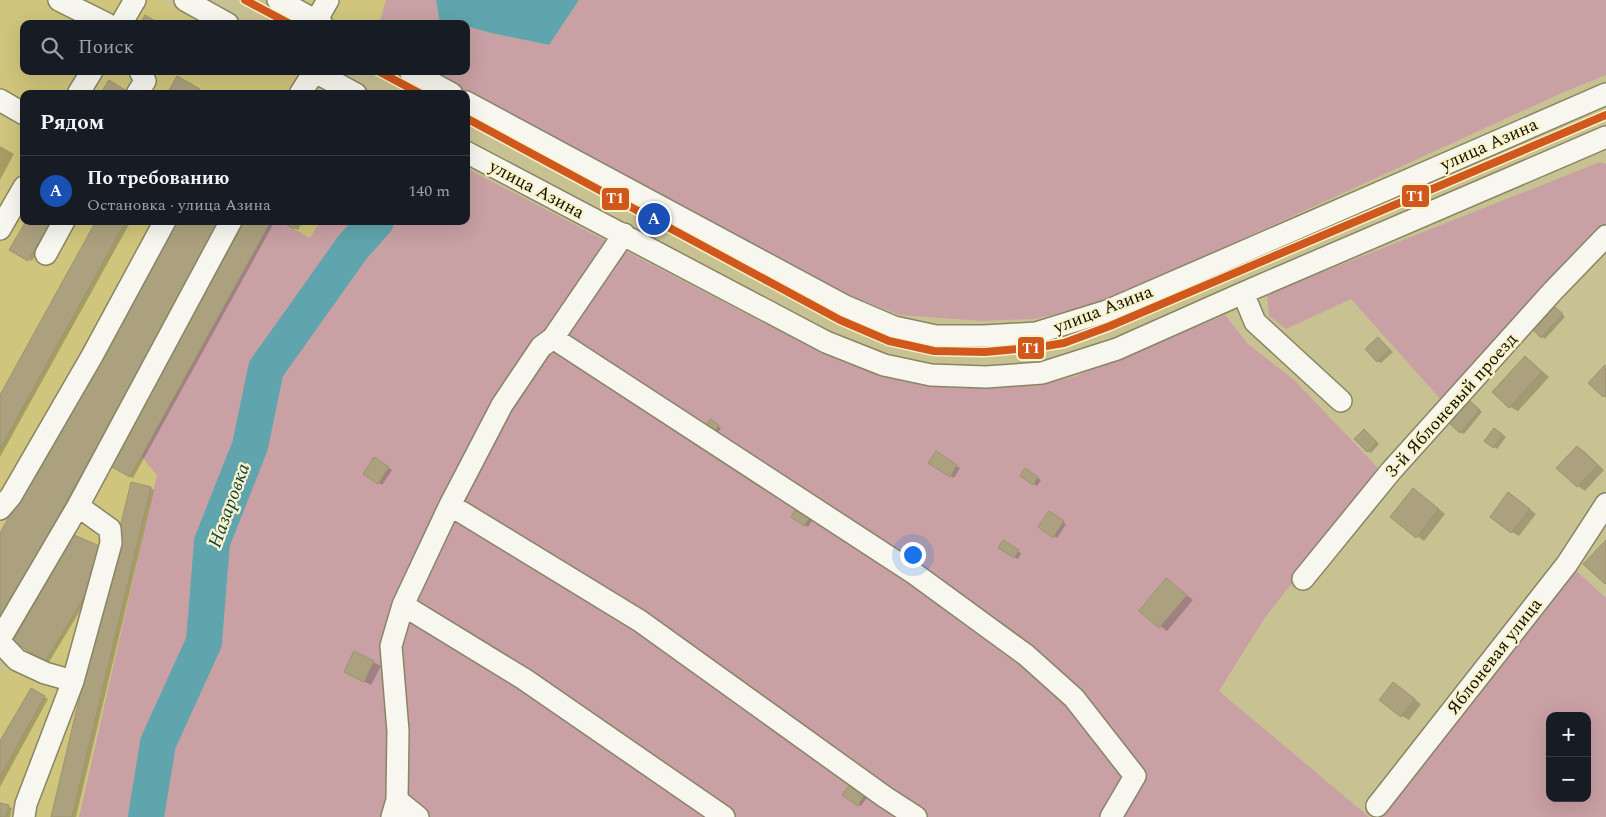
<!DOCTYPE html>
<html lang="ru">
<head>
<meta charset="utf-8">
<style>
	body { margin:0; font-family:Spectral,serif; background:#242831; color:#f1f3f6 }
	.controls { position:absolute; right:15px; bottom:15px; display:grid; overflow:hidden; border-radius:10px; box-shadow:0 5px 20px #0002 }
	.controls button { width:45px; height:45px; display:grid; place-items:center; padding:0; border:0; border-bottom:1px solid #363941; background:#171b24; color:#f1f3f6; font:25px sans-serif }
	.you { position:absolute; left:912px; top:554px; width:18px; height:18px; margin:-12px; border:4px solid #fff; border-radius:50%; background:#1a73e8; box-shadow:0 0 0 8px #1a73e833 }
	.badge { display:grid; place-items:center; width:32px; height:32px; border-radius:50%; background:#d93025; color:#fff; font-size:16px; font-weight:700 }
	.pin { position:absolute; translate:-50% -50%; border:2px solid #fff; box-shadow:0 1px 5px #0006 }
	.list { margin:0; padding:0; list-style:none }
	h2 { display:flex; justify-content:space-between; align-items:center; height:65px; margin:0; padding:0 20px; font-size:21px }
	h2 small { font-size:16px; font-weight:400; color:#9ea1a6 }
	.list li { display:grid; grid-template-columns:32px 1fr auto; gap:15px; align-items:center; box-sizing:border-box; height:70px; padding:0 20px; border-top:1px solid #363941 }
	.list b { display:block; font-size:19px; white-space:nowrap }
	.list p { margin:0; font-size:16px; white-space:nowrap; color:#9ea1a6 }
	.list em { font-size:16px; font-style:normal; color:#9ea1a6 }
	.icon { flex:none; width:28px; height:28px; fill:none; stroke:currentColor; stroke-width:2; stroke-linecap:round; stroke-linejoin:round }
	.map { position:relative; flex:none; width:1606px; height:817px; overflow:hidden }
	.search { position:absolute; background:#171b24; box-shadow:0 5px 20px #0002; left:20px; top:20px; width:450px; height:55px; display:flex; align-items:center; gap:12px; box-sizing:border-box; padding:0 18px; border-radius:10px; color:#9ea1a6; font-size:19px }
	.panel { position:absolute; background:#171b24; box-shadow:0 5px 20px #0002; left:20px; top:90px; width:450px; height:135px; border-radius:10px }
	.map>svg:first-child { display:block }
	.built { fill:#cfc57c }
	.green { fill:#c9a0a4; fill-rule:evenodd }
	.water { fill:#60a5ad }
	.shadow { fill:#0003 }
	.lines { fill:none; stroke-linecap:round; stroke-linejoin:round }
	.river { stroke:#60a5ad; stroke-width:36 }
	.building { fill:#aba17e; stroke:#9d936e }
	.minor-casing { stroke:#898563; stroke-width:24 }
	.minor { stroke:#f7f6ef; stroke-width:21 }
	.tram-1-casing { stroke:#f8f3ca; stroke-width:11 }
	.tram-1 { stroke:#d0581d; stroke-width:8 }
	.labels { text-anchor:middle; stroke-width:4.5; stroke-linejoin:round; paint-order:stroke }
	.street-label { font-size:18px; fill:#110d00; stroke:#f8f3ca }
	.water-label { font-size:19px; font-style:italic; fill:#0c3946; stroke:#f8f3ca }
	.line-badge { stroke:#f8f3ca; stroke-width:2 }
	.badge-label { font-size:14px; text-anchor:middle; font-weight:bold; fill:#fff }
</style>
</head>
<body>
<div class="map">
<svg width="1606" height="817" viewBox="0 0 1606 817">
	<rect width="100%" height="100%" fill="#c8c293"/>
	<path class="built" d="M 0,0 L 160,0 L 202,24 L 24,24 L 24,71 L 287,71 L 327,94 L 24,94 L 24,221 L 271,221 L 141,456 L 157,474 L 79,817 L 0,817 L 0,677 L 12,652 L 0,645 Z
		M 296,0 L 386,0 L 379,24 L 339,24 Z
		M 280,221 L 320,221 L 310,238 Z"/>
	<path class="green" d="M 386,0 L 436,0 L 440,24 L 379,24 Z
		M 579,0 L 1606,0 L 1606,75 L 1564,92 L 1098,305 L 1034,319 L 982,321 L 900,315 L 844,293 L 427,71 L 466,71 L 466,26 L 491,33 L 549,45 Z
		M 1600,162 L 1606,164 L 1606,223 L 1443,402 L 1351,299 L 1286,329 L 1269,316 L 1267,294 Z
		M 466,168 L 818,351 L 858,368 L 933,385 L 1036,386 L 1076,376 L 1225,315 L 1248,344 L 1294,380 L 1381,471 L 1266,616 L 1219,691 L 1369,817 L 79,817 L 157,475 L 141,456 L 271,221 L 280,221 L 310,238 L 320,221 L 466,221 Z
		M 1572,567 L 1606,598 L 1606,817 L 1383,817 ZM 1550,716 L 1587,716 L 1587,798 L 1550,798 Z"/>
	<path class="water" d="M 436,0 L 579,0 L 549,45 L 491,33 L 466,26 L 466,24 L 440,24 Z"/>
	<path class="shadow" d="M 0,146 L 14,154 L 0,180 Z
		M 27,221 L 55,221 L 32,261 L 11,249 Z
		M 98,221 L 131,221 L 0,457 L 0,398 Z
		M 228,221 L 2,624 L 0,535 Z
		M 247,221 L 275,221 L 133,478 L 112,465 Z
		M 282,221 L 303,221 L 298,230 Z
		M 1558,310 L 1565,317 L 1545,339 L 1542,337 Z
		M 1378,338 L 1393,352 L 1381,363 L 1377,361 Z
		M 1525,358 L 1532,362 L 1549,377 L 1518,411 L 1510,407 L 1494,392 Z
		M 1605,367 L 1606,368 L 1606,398 L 1590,383 Z
		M 1473,404 L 1482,412 L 1464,434 L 1460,432 Z
		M 710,421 L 721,428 L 716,435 Z
		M 1364,430 L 1379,444 L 1371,453 L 1367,451 Z
		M 1498,431 L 1506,437 L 1497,449 L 1486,441 Z
		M 1577,447 L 1584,451 L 1604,470 L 1585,491 L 1578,486 L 1558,468 Z
		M 936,453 L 960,468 L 954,478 L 930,462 Z
		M 374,458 L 392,470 L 382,485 L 365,473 Z
		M 1025,470 L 1041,480 L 1037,486 L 1022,476 Z
		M 151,488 L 154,490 L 76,817 L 52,817 Z
		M 1420,494 L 1445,514 L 1424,541 L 1417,536 Z
		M 1516,498 L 1536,514 L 1519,536 L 1512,532 Z
		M 798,509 L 813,519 L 808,527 L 792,517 Z
		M 1049,513 L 1066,524 L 1057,538 L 1040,527 Z
		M 75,536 L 89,596 L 49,662 L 15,640 Z
		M 1004,542 L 1021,553 L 1018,559 L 1000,548 Z
		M 1166,579 L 1193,600 L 1167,631 L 1140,611 Z
		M 373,662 L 381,666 L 371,685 L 353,676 Z
		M 1394,684 L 1421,704 L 1409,720 L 1402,716 Z
		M 31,690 L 48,699 L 0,787 L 0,743 Z
		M 850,786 L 867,797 L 861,806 L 844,795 Z
		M 0,804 L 12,808 L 10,817 L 0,817 Z"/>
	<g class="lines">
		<path class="river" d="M 146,817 L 158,743 L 204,642 L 212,542 L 250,446 L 266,369 L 352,248 L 376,221"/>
	</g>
	<path class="building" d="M 145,15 L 160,24 L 140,24 Z
		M 177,76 L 200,89 L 197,94 L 167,94 Z
		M 109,80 L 127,91 L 125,94 L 100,94 Z
		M 26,221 L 51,221 L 28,261 L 9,250 Z
		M 96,221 L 126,221 L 0,449 L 0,395 Z
		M 175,221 L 224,221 L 0,620 L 0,533 Z
		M 245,221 L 271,221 L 130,477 L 110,466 Z
		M 280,221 L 298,221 L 294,229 Z
		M 1555,307 L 1563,314 L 1541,338 L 1533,330 Z
		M 1378,337 L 1390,350 L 1377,362 L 1365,349 Z
		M 1525,356 L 1542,372 L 1509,408 L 1492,392 Z
		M 1605,365 L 1606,394 L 1603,397 L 1588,383 Z
		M 1469,400 L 1480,410 L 1460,433 L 1449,423 Z
		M 710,419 L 719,425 L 713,435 L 704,429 Z
		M 1494,428 L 1503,435 L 1493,448 L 1484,441 Z
		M 1364,429 L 1377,442 L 1367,452 L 1354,439 Z
		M 1577,446 L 1598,465 L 1577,487 L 1556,468 Z
		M 936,451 L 957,465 L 950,477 L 928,463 Z
		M 374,457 L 389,467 L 378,484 L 363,474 Z
		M 1025,468 L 1038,477 L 1033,485 L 1020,476 Z
		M 131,482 L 151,487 L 72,817 L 51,817 Z
		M 1413,488 L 1439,509 L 1416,538 L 1390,517 Z
		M 1508,492 L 1530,509 L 1511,533 L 1490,517 Z
		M 797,507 L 811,516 L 804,526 L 791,517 Z
		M 1049,511 L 1064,521 L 1053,538 L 1038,527 Z
		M 74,535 L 104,548 L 86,594 L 45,662 L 13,641 Z
		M 1003,540 L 1019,550 L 1014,558 L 998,548 Z
		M 1606,540 L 1606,583 L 1605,584 L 1583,564 Z
		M 1166,578 L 1187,595 L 1159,628 L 1139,611 Z
		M 354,651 L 374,661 L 364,682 L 344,672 Z
		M 1393,682 L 1415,699 L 1401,717 L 1379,700 Z
		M 31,688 L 45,696 L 0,777 L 0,741 Z
		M 850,784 L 865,794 L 858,806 L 842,795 Z
		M 0,803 L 9,805 L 6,817 L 0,817 Z"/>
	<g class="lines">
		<defs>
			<path id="minor" d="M 59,0 L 107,24
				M 185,0 L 228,24
				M 278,0 L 322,24
				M 316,21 L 328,0
				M 121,24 L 135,0
				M 313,71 L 356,94
				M 410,71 L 452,94
				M 78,94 L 92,71
				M 137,94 L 145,81 L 140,71
				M 300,94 L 314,72
				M 0,100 L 24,114
				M 466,102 L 845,306 L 894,327 L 936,336 L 984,336 L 1036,333 L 1107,311 L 1606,94
				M 466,152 L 826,342 L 884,365 L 931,375 L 986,377 L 1042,373 L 1117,349 L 1243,293 L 1606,137
				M 0,229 L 24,187
				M 46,254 L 64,221
				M 1243,293 L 1255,322 L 1341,401
				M 553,338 L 915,574 L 1026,655 L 1074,698 L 1135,776 L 1111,817
				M 450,505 L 640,621 L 885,797 L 916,817
				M 0,509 L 11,496 L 92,356 L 165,221
				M 1303,579 L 1391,471 L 1552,292 L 1606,236
				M 403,605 L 524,679 L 724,817
				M 0,639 L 78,506 L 231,221
				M 0,642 L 17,660 L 45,673 L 73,681
				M 397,800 L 418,817
				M 1377,806 L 1567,564 L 1606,504
				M 24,817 L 26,804 L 73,681 L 111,543 L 110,529 L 78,506
				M 392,817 L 397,800 L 398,731 L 391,646 L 403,605 L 450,505 L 502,405 L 541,347 L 553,338 L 624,234"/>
		</defs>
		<use href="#minor" class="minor-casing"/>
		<use href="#minor" class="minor"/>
		<defs>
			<path id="tram-1" d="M 245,0 L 290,24
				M 378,71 L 421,94
				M 466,118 L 840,320 L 889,341 L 934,351 L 985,352 L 1040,347 L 1064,343 L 1110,326 L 1606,115"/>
		</defs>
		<use href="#tram-1" class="tram-1-casing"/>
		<use href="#tram-1" class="tram-1"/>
	</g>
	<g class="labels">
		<g class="street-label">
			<text transform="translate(1489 144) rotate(-24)" y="6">улица Азина</text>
			<text transform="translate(537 189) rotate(28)" y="6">улица Азина</text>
			<text transform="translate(1103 309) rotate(-21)" y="6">улица Азина</text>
			<text transform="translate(1451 405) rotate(-48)" y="6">3-й Яблоневый проезд</text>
			<text transform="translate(1494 656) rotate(-52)" y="6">Яблоневая улица</text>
		</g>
		<g class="water-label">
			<text transform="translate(228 505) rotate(-70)" y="7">Назаровка</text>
		</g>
	</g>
	<g class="line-badge">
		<rect x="1401" y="184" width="29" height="24" rx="5" fill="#d0581d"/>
		<rect x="601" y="187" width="29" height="24" rx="5" fill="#d0581d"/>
		<rect x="1017" y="336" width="28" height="24" rx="5" fill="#d0581d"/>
	</g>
	<g class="badge-label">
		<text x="1415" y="201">T1</text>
		<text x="615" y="203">T1</text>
		<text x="1031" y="353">T1</text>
	</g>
</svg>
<div class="controls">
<button>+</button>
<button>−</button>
</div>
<div class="you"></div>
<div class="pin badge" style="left:654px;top:219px;background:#1a4fb4">A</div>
<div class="search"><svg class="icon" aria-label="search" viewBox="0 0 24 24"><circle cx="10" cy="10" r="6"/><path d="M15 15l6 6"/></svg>Поиск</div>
<section class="panel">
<h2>Рядом<small></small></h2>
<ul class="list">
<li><span class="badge" style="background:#1a4fb4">A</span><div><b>По требованию</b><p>Остановка · улица Азина</p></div><em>140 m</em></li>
</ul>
</section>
</div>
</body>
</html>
